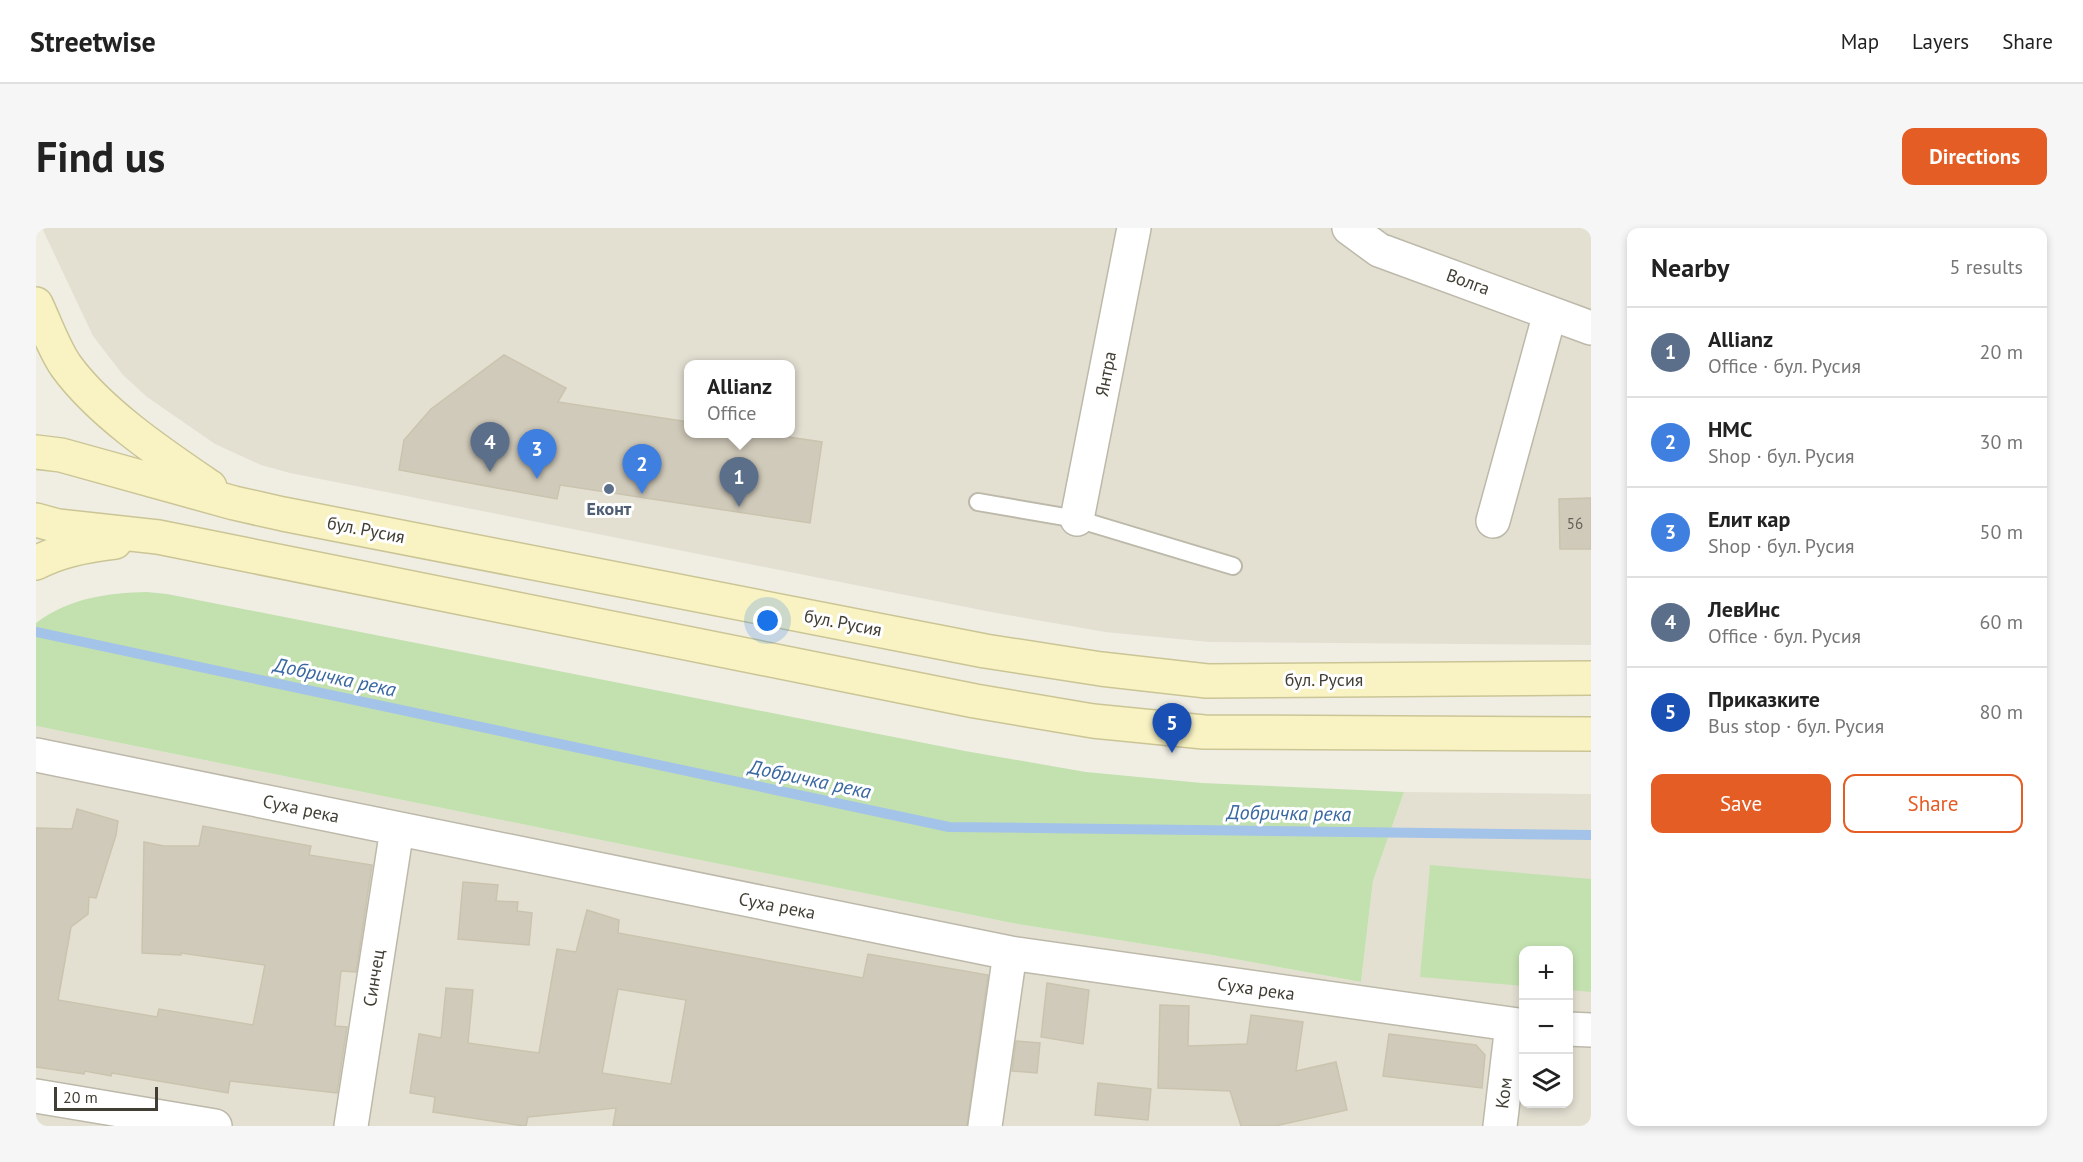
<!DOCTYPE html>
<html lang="en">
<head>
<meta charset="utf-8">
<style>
	body { margin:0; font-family:"PT Sans",sans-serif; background:#f6f6f6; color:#222 }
	.controls { position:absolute; right:18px; bottom:18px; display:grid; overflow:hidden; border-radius:12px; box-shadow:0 3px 9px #0003 }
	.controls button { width:54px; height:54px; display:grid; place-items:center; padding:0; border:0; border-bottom:2px solid #e0e0e0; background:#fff; color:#222; font:30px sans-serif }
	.scale { position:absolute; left:18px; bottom:15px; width:104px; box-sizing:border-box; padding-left:6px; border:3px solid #413e34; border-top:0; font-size:16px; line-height:21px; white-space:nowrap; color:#413e34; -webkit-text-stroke:4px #fff; paint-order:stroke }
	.you { position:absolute; left:732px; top:393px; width:21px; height:21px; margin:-15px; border:4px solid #fff; border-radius:50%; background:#1a73e8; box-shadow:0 0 0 9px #1a73e833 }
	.badge { display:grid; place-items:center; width:39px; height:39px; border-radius:50%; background:#e45d25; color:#fff; font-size:20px; font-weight:700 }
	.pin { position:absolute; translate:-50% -50px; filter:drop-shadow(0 2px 3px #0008) }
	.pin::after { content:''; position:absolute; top:32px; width:21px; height:18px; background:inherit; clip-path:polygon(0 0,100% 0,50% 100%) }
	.popup { position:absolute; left:648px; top:132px; width:111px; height:78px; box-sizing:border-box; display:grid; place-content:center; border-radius:12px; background:#fff; filter:drop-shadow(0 2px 4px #0005); font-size:20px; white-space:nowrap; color:#767676 }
	.popup b { font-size:22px; color:#222 }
	.popup::after { content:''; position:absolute; left:50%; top:100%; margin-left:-12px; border:12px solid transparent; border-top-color:#fff }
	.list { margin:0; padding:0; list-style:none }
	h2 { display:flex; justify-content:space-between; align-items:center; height:78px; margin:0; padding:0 24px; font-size:26px }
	h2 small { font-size:20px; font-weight:400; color:#767676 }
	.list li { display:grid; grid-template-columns:39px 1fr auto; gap:18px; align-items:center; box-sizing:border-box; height:90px; padding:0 24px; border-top:2px solid #e0e0e0 }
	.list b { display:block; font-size:22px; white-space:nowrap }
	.list p { margin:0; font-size:20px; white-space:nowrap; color:#767676 }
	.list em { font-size:20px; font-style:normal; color:#767676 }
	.actions { display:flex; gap:12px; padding:18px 24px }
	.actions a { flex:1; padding:14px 0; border:2px solid #e45d25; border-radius:12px; text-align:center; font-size:21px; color:#e45d25 }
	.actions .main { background:#e45d25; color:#fff }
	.icon { flex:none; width:33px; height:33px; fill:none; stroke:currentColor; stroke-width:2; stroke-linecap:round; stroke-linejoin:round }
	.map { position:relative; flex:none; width:1555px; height:898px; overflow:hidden; border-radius:12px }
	header { display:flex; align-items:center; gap:36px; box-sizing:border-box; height:84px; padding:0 30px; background:#fff; border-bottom:2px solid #e0e0e0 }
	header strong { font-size:28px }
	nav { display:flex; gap:33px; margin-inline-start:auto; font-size:21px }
	.intro { display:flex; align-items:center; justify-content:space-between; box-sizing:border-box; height:144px; padding:0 36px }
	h1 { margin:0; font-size:42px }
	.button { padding:15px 27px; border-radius:12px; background:#e45d25; color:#fff; font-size:21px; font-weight:700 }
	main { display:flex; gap:36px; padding:0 36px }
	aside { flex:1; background:#fff; border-radius:12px; box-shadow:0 3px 9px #0003 }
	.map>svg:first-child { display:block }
	.residential { fill:#e3e0d2; fill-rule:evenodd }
	.green { fill:#c3e1af }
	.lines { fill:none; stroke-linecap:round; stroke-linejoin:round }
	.stream { stroke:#a4c3e8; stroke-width:10 }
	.building { fill:#d0caba; stroke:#cac3ae; stroke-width:1.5; fill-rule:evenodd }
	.lane-casing { stroke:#bdb9aa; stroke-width:20 }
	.street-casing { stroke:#bdb9aa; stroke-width:36 }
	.secondary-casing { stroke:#cbc596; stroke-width:36 }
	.lane { stroke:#fff; stroke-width:16 }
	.street { stroke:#fff; stroke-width:33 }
	.secondary { stroke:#f9f3c4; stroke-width:33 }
	.service-dot { fill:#5c6f8a; stroke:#fff; stroke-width:2 }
	.labels { text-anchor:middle; stroke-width:6; stroke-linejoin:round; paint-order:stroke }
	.number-label { font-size:15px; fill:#656156 }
	.street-label { font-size:18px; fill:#413e34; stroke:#fff }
	.service-label { font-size:18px; font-weight:bold; fill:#4e5e75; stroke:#fff }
	.water-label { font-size:20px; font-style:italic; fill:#3967a1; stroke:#fff }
</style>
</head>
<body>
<header>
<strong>Streetwise</strong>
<nav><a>Map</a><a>Layers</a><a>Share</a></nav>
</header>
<div class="intro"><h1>Find us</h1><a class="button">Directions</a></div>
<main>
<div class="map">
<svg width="1555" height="898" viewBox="0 0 1555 898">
	<rect width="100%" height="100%" fill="#f0eee3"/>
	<path class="residential" d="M 6,0 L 1555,0 L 1555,417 L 1173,414 L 1069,404 L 955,384 L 254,245 L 225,237 L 179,216 L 111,169 L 87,147 L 57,108 ZM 652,136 L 754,136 L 754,206 L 652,206 Z
		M 0,498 L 976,695 L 1176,727 L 1325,754 L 1337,653 L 1368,564 L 1555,566 L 1555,898 L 0,898 ZM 1488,722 L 1532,722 L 1532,876 L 1488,876 Z"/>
	<path class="green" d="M 111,364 L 131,366 L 929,523 L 1050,544 L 1166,555 L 1368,564 L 1337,653 L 1325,754 L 1176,727 L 976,695 L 0,498 L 0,395 C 33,370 71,365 111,364 Z
		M 1394,637 L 1555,651 L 1555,764 L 1533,762 L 1532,722 L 1488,722 L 1487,758 L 1384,749 Z"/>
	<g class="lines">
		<path class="stream" d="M 0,404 L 913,599 L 1555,607"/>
	</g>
	<path class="building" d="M 468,127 L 530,160 L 522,174 L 652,194 L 652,206 L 732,206 L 786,214 L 774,295 L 524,257 L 521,271 L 363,242 L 368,212 L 395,181 Z
		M 1555,270 L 1555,321 L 1524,321 L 1523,271 Z
		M 41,581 L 82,593 L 80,607 L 60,670 L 53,669 L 52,686 L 35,699 L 22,772 L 121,789 L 123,781 L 217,797 L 229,737 L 145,725 L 145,727 L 106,725 L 108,614 L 128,618 L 163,618 L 167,598 L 275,618 L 273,627 L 336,637 L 320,744 L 305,743 L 299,798 L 311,799 L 301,865 L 194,853 L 192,865 L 76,845 L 75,848 L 49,843 L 48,846 L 0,839 L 0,600 L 36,601 Z
		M 427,654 L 462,657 L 460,673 L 482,674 L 481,683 L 496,685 L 493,717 L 422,711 Z
		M 551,682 L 583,692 L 582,705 L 827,750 L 832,726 L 952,747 L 931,898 L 577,898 L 580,880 L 492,889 L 490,898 L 488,898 L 397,884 L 399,869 L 374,865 L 383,806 L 405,810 L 410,760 L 437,762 L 432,815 L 503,825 L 521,721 L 540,724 ZM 582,761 L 650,772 L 635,856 L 566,845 Z
		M 1011,755 L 1053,762 L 1047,816 L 1005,809 Z
		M 1124,777 L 1153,778 L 1152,818 L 1211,816 L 1215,787 L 1267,794 L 1260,843 L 1300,834 L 1311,882 L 1239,898 L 1205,898 L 1194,863 L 1122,860 Z
		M 1353,806 L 1440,817 L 1449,827 L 1446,860 L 1347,848 Z
		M 980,813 L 1004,815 L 1001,845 L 976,843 Z
		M 1062,855 L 1115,861 L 1112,892 L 1059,887 Z"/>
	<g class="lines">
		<defs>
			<path id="lane" d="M 942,274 L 1041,291 L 1197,338"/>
			<path id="street" d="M 1313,0 L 1343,22 L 1555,100
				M 1041,291 L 1098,0
				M 1457,293 L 1514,85
				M 0,527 L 974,725 L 1488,798
				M 1532,801 L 1555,802
				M 0,868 L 179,898
				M 315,898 L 361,601
				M 949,898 L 974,725
				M 1464,898 L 1476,797"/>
			<path id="secondary" d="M 0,76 C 9,95 18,121 30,138 C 64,185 127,227 174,259
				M 0,224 L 25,227 L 198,275 L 247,286 L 949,423 L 1065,441 L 1171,453 L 1555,450
				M 0,292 L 22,298 L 122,309 L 939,473 L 1057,493 L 1168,504 L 1555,506
				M 0,335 C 24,322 52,317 79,314"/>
		</defs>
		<use href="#lane" class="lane-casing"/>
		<use href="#street" class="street-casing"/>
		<use href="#secondary" class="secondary-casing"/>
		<use href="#lane" class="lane"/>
		<use href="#street" class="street"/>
		<use href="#secondary" class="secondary"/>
	</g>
	<circle class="service-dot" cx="573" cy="261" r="6"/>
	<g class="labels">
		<g class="number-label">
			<text x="1539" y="301">56</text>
		</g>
		<g class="street-label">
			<text transform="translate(1432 54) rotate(20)" y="6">Волга</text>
			<text transform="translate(1070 146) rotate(-79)" y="6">Янтра</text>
			<text transform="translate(330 302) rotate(11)" y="6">бул. Русия</text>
			<text transform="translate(807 395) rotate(11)" y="6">бул. Русия</text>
			<text x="1288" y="458">бул. Русия</text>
			<text transform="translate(265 581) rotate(12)" y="6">Суха река</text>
			<text transform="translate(741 678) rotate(11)" y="6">Суха река</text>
			<text transform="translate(338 750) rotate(-81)" y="6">Синчец</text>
			<text transform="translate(1220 761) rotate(8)" y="6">Суха река</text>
			<text transform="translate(1468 865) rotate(-83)" y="6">Ком</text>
		</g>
		<g class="service-label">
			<text x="573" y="287">Еконт</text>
		</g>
		<g class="water-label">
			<text transform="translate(299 449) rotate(12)" y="7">Добричка река</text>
			<text transform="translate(774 551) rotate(12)" y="7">Добричка река</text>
			<text transform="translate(1253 585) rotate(1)" y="7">Добричка река</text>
		</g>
	</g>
</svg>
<div class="controls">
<button>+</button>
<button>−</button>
<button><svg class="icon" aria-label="layers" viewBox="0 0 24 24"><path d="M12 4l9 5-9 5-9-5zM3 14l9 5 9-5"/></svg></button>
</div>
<div class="scale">20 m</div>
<div class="you"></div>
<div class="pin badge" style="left:703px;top:279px;background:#5c6f8a">1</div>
<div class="popup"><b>Allianz</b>Office</div>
<div class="pin badge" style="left:606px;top:266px;background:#3f7fe0">2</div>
<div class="pin badge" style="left:501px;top:251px;background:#3f7fe0">3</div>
<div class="pin badge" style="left:454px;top:244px;background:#5c6f8a">4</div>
<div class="pin badge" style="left:1136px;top:525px;background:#1a4fb4">5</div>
</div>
<aside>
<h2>Nearby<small>5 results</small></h2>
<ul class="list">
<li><span class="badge" style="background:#5c6f8a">1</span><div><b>Allianz</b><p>Office · бул. Русия</p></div><em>20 m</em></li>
<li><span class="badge" style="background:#3f7fe0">2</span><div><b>HMC</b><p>Shop · бул. Русия</p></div><em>30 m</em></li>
<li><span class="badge" style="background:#3f7fe0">3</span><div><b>Елит кар</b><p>Shop · бул. Русия</p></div><em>50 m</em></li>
<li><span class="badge" style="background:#5c6f8a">4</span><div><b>ЛевИнс</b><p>Office · бул. Русия</p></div><em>60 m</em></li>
<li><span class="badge" style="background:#1a4fb4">5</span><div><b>Приказките</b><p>Bus stop · бул. Русия</p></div><em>80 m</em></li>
</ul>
<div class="actions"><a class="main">Save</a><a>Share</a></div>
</aside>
</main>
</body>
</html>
